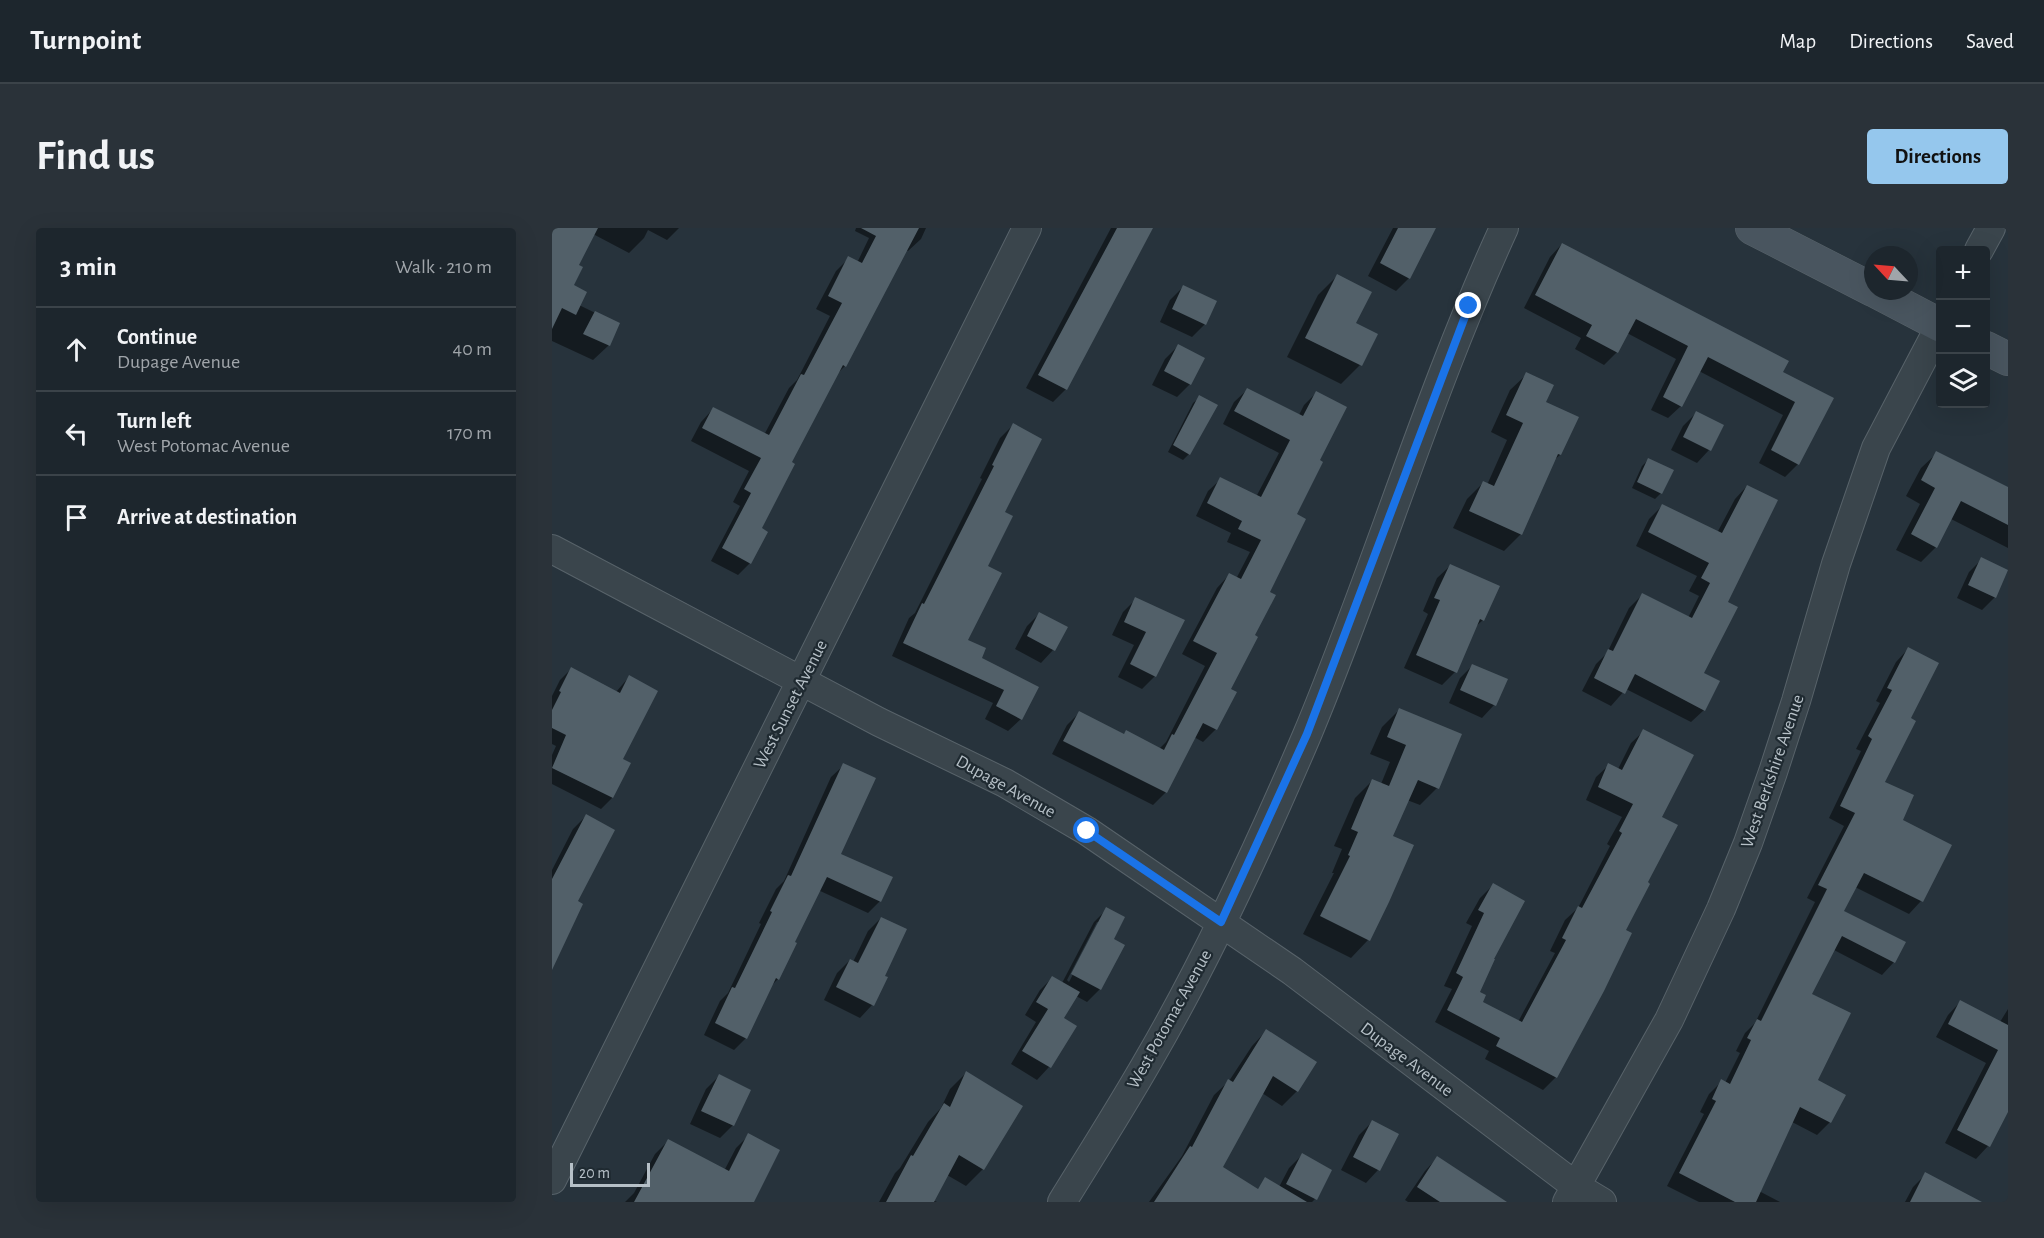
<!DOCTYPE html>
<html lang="en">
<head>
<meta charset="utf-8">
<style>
	body { margin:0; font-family:"Alegreya Sans",sans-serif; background:#2a3239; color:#f1f3f6 }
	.controls { position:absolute; right:18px; top:18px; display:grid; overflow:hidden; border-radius:6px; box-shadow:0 6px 24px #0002 }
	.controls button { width:54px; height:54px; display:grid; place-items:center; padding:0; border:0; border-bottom:2px solid #3b4349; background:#1d262d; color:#f1f3f6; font:30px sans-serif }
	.compass { position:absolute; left:1312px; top:18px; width:54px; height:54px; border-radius:50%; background:#1d262d; box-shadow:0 6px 24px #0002; rotate:296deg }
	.scale { position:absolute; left:18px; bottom:15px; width:80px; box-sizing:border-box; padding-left:6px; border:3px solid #b6c0c7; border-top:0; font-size:16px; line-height:21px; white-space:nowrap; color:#b6c0c7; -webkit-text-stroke:4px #1f2a31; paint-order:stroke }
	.stop { position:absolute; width:18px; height:18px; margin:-14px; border:4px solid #1a73e8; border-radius:50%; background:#fff }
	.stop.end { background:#1a73e8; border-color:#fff; box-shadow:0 2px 6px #0008 }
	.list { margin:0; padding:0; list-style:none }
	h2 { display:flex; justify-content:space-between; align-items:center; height:78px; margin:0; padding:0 24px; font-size:26px }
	h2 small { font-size:20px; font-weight:400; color:#a0a5aa }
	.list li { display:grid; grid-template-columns:39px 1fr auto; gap:18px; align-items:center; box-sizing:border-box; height:84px; padding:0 24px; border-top:2px solid #3b4349 }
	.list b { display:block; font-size:22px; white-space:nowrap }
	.list p { margin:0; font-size:20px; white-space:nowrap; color:#a0a5aa }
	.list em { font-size:20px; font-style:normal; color:#a0a5aa }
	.icon { flex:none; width:33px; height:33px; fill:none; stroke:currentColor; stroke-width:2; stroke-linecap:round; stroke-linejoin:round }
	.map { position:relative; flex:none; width:1456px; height:974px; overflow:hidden; border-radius:6px }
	header { display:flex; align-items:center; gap:36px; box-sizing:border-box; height:84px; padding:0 30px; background:#1d262d; border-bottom:2px solid #3b4349 }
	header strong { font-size:28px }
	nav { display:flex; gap:33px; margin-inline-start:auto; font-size:21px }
	.intro { display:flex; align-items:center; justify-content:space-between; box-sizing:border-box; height:144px; padding:0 36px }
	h1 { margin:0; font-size:42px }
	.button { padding:15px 27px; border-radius:6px; background:#95c7ed; color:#111; font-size:21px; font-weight:700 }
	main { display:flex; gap:36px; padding:0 36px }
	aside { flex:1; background:#1d262d; border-radius:6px; box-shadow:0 6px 24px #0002 }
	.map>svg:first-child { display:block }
	.shadow { fill:#0007; fill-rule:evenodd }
	.building { fill:#526069 }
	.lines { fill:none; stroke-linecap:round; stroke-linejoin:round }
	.street-casing { stroke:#58636a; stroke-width:30 }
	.secondary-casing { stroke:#58636a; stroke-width:34 }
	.street { stroke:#3a454c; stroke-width:28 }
	.secondary { stroke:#49555f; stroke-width:33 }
	.route { stroke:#1a73e8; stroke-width:8 }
	.labels { text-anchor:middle; stroke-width:4.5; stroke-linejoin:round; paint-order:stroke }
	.street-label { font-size:18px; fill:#b6c0c7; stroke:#1f2a31 }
</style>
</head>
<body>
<header>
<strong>Turnpoint</strong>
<nav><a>Map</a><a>Directions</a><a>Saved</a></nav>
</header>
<div class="intro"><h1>Find us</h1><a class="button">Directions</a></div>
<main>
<aside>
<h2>3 min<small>Walk · 210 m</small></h2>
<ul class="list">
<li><svg class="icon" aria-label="ahead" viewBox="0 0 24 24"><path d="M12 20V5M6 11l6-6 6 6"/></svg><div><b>Continue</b><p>Dupage Avenue</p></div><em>40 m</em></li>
<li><svg class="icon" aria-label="left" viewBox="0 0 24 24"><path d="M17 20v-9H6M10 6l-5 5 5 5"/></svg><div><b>Turn left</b><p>West Potomac Avenue</p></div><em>170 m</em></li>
<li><svg class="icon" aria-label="arrive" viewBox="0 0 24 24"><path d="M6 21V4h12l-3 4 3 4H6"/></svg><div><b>Arrive at destination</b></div></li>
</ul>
</aside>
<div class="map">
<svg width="1456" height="974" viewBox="0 0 1456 974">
	<rect width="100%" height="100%" fill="#27333c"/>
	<path class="shadow" d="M 0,0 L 127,0 L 115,12 L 96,2 L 92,10 L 77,25 L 41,6 L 25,37 L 20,57 L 27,77 L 66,96 L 56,118 L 41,132 L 0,113 Z
		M 304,0 L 374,0 L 369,11 L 356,23 L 354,22 L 293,138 L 285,146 L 238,235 L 208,301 L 198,335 L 186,347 L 159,333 L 188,278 L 181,274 L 197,243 L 139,213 L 149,194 L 161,181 L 212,207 L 237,160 L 245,152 L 278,88 L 264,81 L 284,43 L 297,30 L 305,35 L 317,10 L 303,3 Z
		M 559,0 L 600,0 L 514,161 L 501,174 L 474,160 Z
		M 841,0 L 883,0 L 857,50 L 844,63 L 816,48 Z
		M 1010,16 L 1229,145 L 1280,171 L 1246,236 L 1233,249 L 1207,235 L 1231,187 L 1147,143 L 1129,178 L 1116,190 L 1099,182 L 1124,131 L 1075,105 L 1065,124 L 1052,137 L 1023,121 L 1029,110 L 972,80 L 998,29 Z
		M 785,48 L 802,96 L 824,107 L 808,137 L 789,156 L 735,129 L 766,67 Z
		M 631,59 L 653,96 L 640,109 L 608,94 L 618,72 Z
		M 626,118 L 638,156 L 625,169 L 600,157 L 613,131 Z
		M 975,146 L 992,174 L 1008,227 L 1001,233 L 969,306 L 952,323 L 901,300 L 915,271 L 931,255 L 935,257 L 955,212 L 939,204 L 958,162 Z
		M 695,162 L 747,187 L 752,177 L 764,165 L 766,233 L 743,287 L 701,408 L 677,462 L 664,501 L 651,514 L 642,509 L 614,564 L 601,577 L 500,526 L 515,497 L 527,485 L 571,507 L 574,504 L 607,521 L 614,514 L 653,438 L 630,426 L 665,360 L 677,347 L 684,351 L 698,324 L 675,314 L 679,305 L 644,288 L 656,263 L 669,251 L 704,269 L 727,225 L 671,196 L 682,174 Z
		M 648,169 L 637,226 L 631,232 L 616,224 L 641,175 Z
		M 1144,185 L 1157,222 L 1145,235 L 1119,222 L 1131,198 Z
		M 461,197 L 451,285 L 414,413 L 428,430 L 485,459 L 469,491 L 456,503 L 433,491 L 441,475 L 340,428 L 357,390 L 363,385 L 430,251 L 428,250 L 448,210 Z
		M 1385,225 L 1456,261 L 1456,320 L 1399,291 L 1384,319 L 1369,334 L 1344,322 L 1368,276 L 1354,268 L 1369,240 Z
		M 1096,232 L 1109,265 L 1103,271 L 1080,260 L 1090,238 Z
		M 1195,258 L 1174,375 L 1150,445 L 1152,482 L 1139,494 L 1074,461 L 1059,478 L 1030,463 L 1044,436 L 1055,425 L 1077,380 L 1090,367 L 1136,390 L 1147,368 L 1137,363 L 1145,348 L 1084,318 L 1097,291 L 1110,278 L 1165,305 L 1183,271 Z
		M 1430,331 L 1443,369 L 1430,382 L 1405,370 L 1417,344 Z
		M 898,338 L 931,392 L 922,400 L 903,444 L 890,457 L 852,440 L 876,386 L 871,383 L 885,350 Z
		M 584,371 L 631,393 L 603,448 L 590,461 L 566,449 L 582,417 L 560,407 L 571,384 Z
		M 488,385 L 501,422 L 489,435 L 463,421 L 475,398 Z
		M 1356,421 L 1357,491 L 1331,554 L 1349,592 L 1398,618 L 1369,673 L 1357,686 L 1303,659 L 1290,683 L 1342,734 L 1330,747 L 1282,722 L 1258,767 L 1264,853 L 1292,867 L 1278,894 L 1265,907 L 1240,894 L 1207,963 L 1228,974 L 1147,974 L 1115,958 L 1152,886 L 1148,884 L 1157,866 L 1170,853 L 1173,855 L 1188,825 L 1184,823 L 1193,805 L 1203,795 L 1263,674 L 1255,670 L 1292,598 L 1277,590 L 1309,523 L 1304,521 L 1328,475 L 1324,473 L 1344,434 Z
		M 921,437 L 942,477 L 930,490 L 897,475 L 908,450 Z
		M 19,441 L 64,464 L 77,449 L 69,532 L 77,536 L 60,570 L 49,581 L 0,556 L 0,527 L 4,518 L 0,516 L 0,468 L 8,452 Z
		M 847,482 L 885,560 L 868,577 L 855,572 L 839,609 L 836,673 L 816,712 L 799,730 L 751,706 L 782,645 L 780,645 L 790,621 L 782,618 L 803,570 L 820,553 L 829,556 L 838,534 L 818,526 L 830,499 Z
		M 1092,503 L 1108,589 L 1094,655 L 1072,703 L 1051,762 L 1004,849 L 991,862 L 933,831 L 937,823 L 883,794 L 900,761 L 892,758 L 920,698 L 914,695 L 928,670 L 941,657 L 926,765 L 929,774 L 966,794 L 1003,725 L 998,723 L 1013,692 L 1026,680 L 1058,618 L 1055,616 L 1070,589 L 1034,572 L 1044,549 L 1057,537 L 1066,541 L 1079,515 Z
		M 292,537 L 287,626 L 328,673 L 316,685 L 266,662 L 226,751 L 218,759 L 194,810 L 182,822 L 152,807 L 168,773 L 176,765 L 209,696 L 207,695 L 224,661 L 232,653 L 279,549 Z
		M 34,588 L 0,707 L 0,642 L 21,601 Z
		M 555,681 L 560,712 L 548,761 L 535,774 L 524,768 L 510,790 L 497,839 L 485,852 L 459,836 L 484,794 L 473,787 L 488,762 L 500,750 L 510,755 L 542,694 ZM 545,694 L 548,694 L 517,754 L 515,752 Z
		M 329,690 L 320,777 L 308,790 L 272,772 L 285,745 L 298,732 L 301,734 L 316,703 Z
		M 1408,774 L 1448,794 L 1456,781 L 1456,880 L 1436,918 L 1424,931 L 1393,915 L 1434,835 L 1384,809 L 1396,787 Z
		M 714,803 L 745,863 L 730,878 L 710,865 L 669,940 L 672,974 L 597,974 L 630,928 L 662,867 L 677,853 L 700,818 Z
		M 414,845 L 469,879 L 431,941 L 414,958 L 395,947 L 381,972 L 385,974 L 327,974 L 343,945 L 348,940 L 376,894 L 389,880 L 398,861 Z
		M 167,848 L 181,897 L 168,910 L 138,896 L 154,861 Z
		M 820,894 L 826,942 L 814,955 L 789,942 L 807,907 Z
		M 197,907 L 200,974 L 73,974 L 82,965 L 103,926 L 116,913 L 172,943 L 184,920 Z
		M 750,927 L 763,971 L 760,974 L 697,974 L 713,951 L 727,959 L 737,940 Z
		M 885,930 L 927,974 L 856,974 L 853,972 L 873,943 Z
		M 1374,946 L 1404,974 L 1353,974 L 1361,959 Z"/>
	<path class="building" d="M 0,0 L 46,0 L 27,37 L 31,39 L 22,57 L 35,64 L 24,87 L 10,80 L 0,101 Z
		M 309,0 L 367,0 L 294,139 L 291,137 L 240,234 L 243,236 L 210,300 L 216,304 L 199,336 L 170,320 L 199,265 L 192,261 L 209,230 L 150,200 L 161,179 L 217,207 L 249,146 L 252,147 L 290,75 L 276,68 L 296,28 L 310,35 L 324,8 Z
		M 565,0 L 601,0 L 515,162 L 486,147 Z
		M 846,0 L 884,0 L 858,51 L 828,35 Z
		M 1010,15 L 1237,133 L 1231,144 L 1282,170 L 1247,237 L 1219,222 L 1243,174 L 1156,129 L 1130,179 L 1111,169 L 1136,118 L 1084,91 L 1066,125 L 1034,108 L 1040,97 L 983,67 Z
		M 785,46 L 820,64 L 804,95 L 826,106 L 810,138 L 753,110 Z
		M 631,57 L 665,73 L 654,97 L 620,81 Z
		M 43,83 L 68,95 L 58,118 L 31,106 Z
		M 626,116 L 653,130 L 639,157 L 612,143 Z
		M 974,144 L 1002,157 L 994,174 L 1027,189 L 1009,227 L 1006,226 L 970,307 L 917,283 L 931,253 L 942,258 L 971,195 L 954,187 Z
		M 695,160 L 751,188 L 764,163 L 795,179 L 768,232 L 771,234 L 745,286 L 754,291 L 718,364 L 724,367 L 703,407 L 706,409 L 679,461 L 685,464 L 665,502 L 651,495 L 615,565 L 511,513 L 527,483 L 572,506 L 574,502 L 612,522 L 620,506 L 622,507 L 665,425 L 641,413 L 677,345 L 689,351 L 709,312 L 686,301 L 690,293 L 655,275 L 668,249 L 709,269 L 738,212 L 682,183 Z
		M 647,167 L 666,177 L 638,227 L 621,217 Z
		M 1144,183 L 1172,197 L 1159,223 L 1131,209 Z
		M 461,195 L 490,211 L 453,284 L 461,288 L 436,338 L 450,345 L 416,412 L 434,420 L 430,430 L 487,459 L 470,492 L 444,478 L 452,462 L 351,415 L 370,375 L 372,376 L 442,238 L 440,237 Z
		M 1384,223 L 1456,259 L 1456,297 L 1409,273 L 1385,320 L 1359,306 L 1383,260 L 1369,252 Z
		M 1096,230 L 1122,242 L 1110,266 L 1085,254 Z
		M 1195,257 L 1226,272 L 1176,374 L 1186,379 L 1152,445 L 1168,453 L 1153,483 L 1083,446 L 1073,466 L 1042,450 L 1056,421 L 1061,423 L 1090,365 L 1140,390 L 1158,355 L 1149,350 L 1157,335 L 1096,304 L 1110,276 L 1170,305 Z
		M 1429,329 L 1456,342 L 1444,370 L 1416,357 Z
		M 898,336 L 948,358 L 932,393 L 928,391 L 905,445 L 864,427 L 888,372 L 882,370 Z
		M 583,369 L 633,392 L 604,449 L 578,436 L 594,404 L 572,394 Z
		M 487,384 L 516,399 L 503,423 L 475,408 Z
		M 1356,419 L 1387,435 L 1359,490 L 1364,493 L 1333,554 L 1362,567 L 1351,592 L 1400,617 L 1371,674 L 1312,645 L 1292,683 L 1354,714 L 1343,735 L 1290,708 L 1260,766 L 1299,785 L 1266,852 L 1294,867 L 1279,895 L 1248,879 L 1204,974 L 1183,974 L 1127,945 L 1164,873 L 1160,871 L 1169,851 L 1178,856 L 1199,812 L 1195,810 L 1205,791 L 1209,793 L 1275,661 L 1266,657 L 1303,585 L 1288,578 L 1320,511 L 1316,508 L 1340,462 L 1335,460 Z
		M 920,436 L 956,451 L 944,478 L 908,462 Z
		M 19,439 L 68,465 L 77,447 L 106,463 L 71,531 L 79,535 L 61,570 L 0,540 L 14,507 L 0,500 L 0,482 L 9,464 L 7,463 Z
		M 847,480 L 910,506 L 887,561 L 866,552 L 841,608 L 862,617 L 837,674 L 818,713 L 768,688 L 798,628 L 796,627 L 806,604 L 799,601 L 820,551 L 837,558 L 854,517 L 835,509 Z
		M 1091,501 L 1142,527 L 1110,589 L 1126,597 L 1096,654 L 1098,656 L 1074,702 L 1080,705 L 1052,763 L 1005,850 L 944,818 L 948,810 L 895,782 L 911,749 L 904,745 L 932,685 L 926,682 L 941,655 L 973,673 L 942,731 L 943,731 L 928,764 L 934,767 L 931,774 L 970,794 L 1014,712 L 1010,710 L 1026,678 L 1030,680 L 1070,605 L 1067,603 L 1081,576 L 1046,559 L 1056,535 L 1070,542 Z
		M 291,535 L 324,550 L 289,626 L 341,649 L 329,674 L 275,649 L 243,714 L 245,715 L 227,752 L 224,750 L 195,811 L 163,795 L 180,759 L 183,760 L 220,684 L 218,683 L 236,647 L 239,648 Z
		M 34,586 L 63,602 L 26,673 L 31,676 L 0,742 L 0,651 Z
		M 554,679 L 573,689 L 562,711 L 573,717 L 549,762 L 519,746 Z
		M 329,689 L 355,701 L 333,748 L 336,749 L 322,778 L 284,759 L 298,731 L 306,735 Z
		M 500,748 L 528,764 L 512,790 L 525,798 L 499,840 L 470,823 L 496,781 L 484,774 Z
		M 1408,772 L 1456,797 L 1456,884 L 1438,919 L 1405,902 L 1446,822 L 1396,796 Z
		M 714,801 L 765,834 L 746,864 L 721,848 L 671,939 L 706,961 L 713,949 L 755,974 L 602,974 L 638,918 L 640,919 L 676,851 L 681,854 Z
		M 414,843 L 471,878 L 432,942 L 407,927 L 382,974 L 334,974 L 359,927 L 361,928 L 392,875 L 398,879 Z
		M 167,846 L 199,862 L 182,898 L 149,883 Z
		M 820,892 L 847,906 L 828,943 L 801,929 Z
		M 196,905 L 228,922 L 202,974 L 82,974 L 116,911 L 177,943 Z
		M 750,925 L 780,942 L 765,972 L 734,956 Z
		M 885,928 L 955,974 L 888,974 L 865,959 Z
		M 1373,944 L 1430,974 L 1358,974 Z"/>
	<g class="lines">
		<defs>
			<path id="street" d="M 1427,22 L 1439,0
				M 0,321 L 327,494 L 453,555 L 535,603 L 740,743 L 1025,959 L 1050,974
				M 0,952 L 475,0
				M 510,974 C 539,927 569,880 597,831 C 657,728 708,617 755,507 C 825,340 876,165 952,0
				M 1015,974 L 1117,792 L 1169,681 L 1196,615 L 1221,544 L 1244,473 L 1284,336 L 1324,220 L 1388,98"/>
			<path id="secondary" d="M 1200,0 L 1321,62
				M 1323,63 L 1388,97
				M 1434,120 L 1456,131"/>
		</defs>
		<use href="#street" class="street-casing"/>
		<use href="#secondary" class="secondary-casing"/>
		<use href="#street" class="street"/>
		<use href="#secondary" class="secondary"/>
	</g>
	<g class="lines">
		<path class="route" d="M 535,603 L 669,694 L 755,506 L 917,78"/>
	</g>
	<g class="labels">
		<g class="street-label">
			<text transform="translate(238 476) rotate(-63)" y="6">West Sunset Avenue</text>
			<text transform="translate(1220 543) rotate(-71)" y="6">West Berkshire Avenue</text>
			<text transform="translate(454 558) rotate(29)" y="6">Dupage Avenue</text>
			<text transform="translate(617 791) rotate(-61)" y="6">West Potomac Avenue</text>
			<text transform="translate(855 831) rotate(37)" y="6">Dupage Avenue</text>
		</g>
	</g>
</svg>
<div class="controls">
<button>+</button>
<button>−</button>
<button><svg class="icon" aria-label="layers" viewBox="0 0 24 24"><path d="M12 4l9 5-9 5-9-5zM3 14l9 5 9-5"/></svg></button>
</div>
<svg class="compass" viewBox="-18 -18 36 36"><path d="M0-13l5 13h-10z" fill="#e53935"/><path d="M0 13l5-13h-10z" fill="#a0a5aa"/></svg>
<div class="scale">20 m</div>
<div class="stop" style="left:535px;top:603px"></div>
<div class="stop end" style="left:917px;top:78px"></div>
</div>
</main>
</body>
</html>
